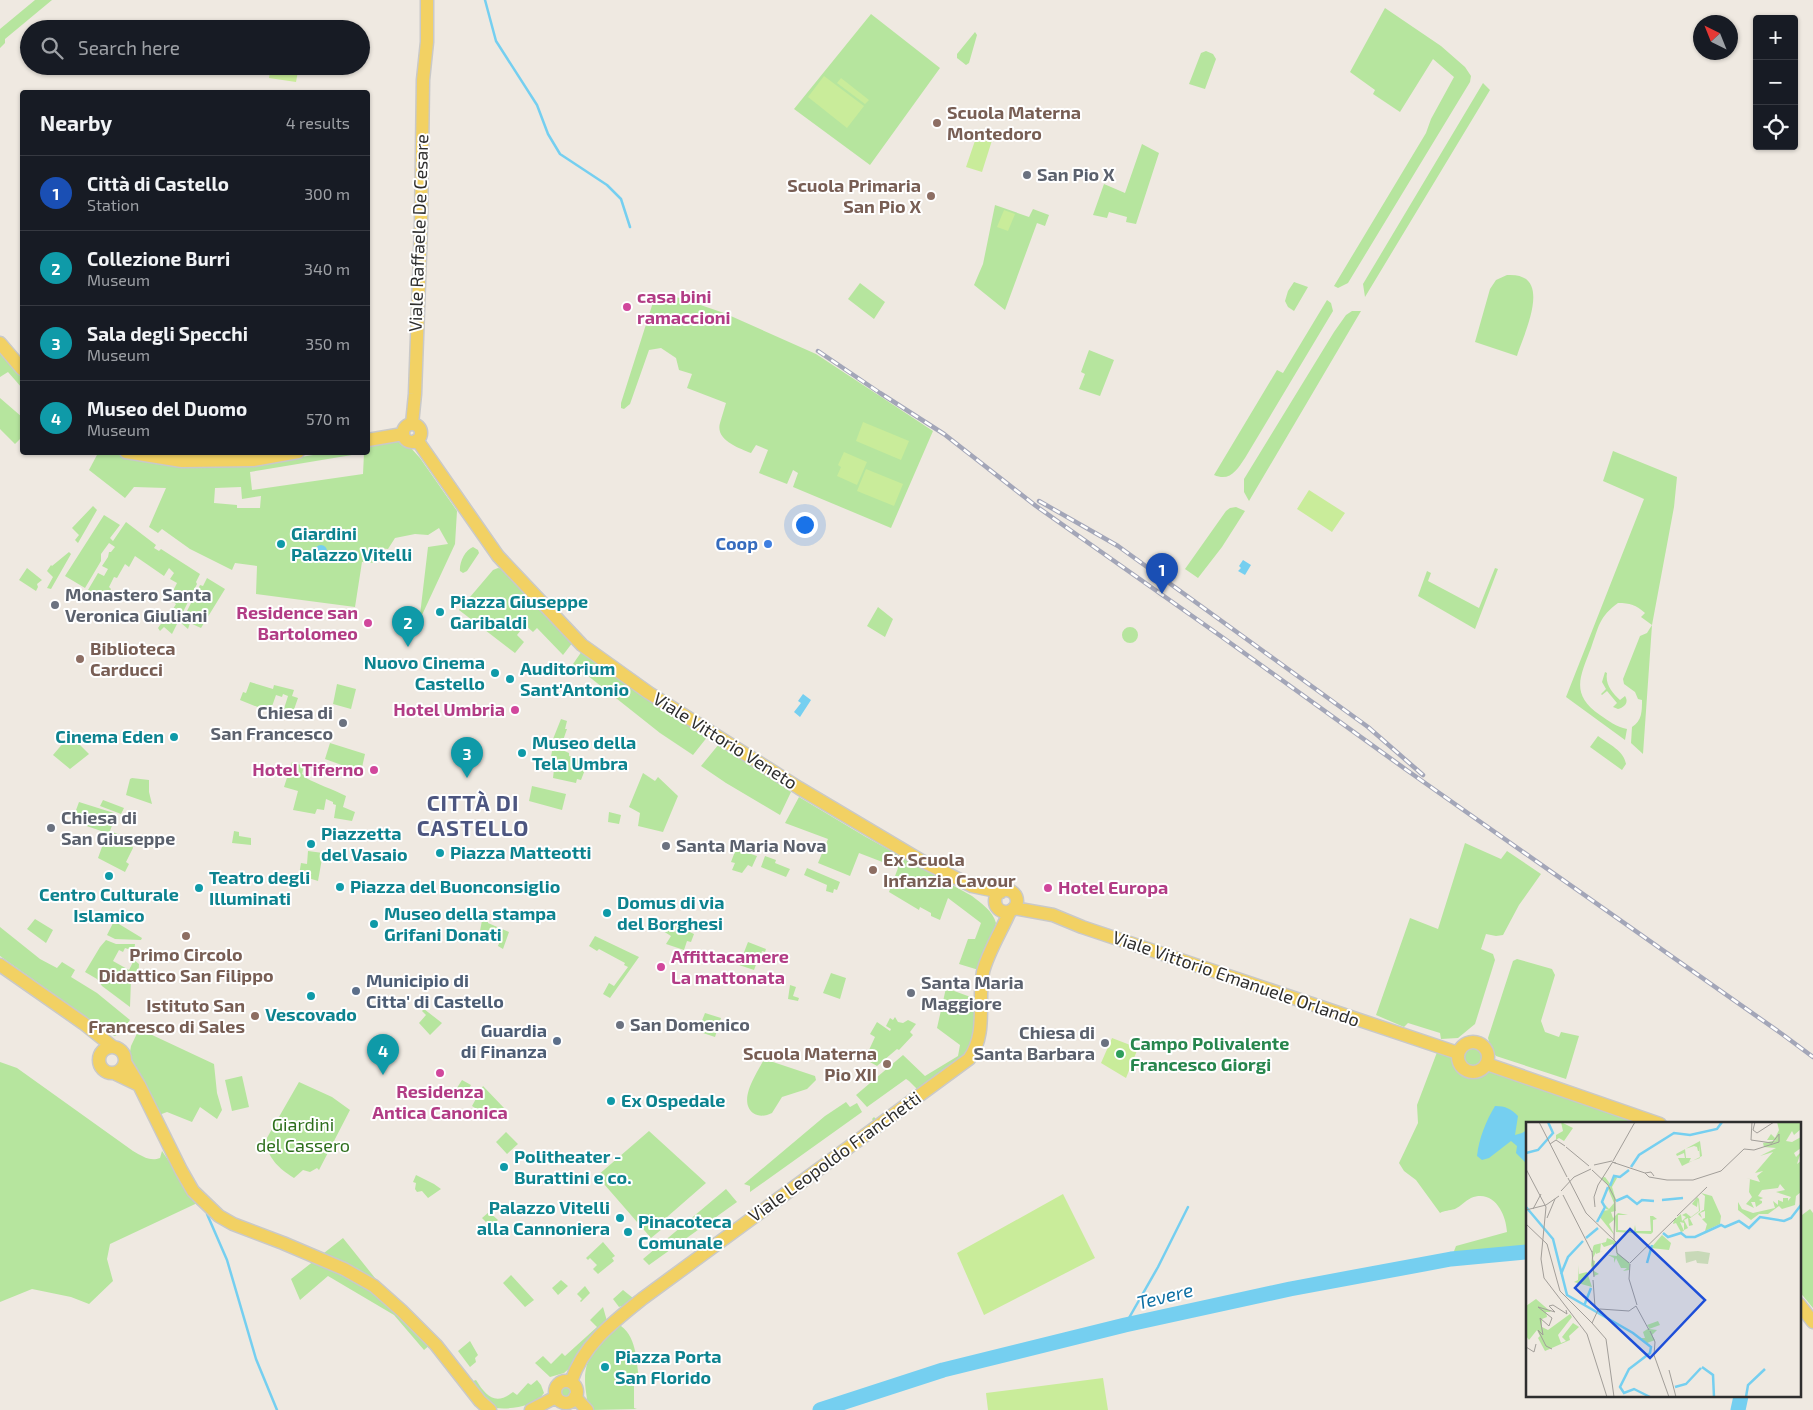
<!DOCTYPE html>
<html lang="en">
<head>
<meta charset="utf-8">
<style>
	body { margin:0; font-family:"Exo 2",sans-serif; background:#242831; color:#f1f3f6 }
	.controls { position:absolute; right:15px; top:15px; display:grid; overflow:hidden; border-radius:5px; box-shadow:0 1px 4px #0004 }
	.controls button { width:45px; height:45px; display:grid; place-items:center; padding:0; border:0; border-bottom:1px solid #363941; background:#171b24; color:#f1f3f6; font:25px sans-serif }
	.compass { position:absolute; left:1693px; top:15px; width:45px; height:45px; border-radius:50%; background:#171b24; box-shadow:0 1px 4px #0004; rotate:317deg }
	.you { position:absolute; left:804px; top:524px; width:18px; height:18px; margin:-12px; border:4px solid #fff; border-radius:50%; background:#1a73e8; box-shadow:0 0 0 8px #1a73e833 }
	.badge { display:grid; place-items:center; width:32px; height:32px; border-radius:50%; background:#7c3aed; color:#fff; font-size:16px; font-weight:700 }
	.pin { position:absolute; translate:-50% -41px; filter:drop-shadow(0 1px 2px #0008) }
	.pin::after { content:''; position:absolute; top:26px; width:18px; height:15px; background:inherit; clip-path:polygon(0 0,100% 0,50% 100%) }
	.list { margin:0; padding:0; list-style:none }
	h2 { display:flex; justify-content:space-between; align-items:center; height:65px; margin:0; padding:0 20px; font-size:21px }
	h2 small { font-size:16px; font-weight:400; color:#9ea1a6 }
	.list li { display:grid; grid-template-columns:32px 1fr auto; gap:15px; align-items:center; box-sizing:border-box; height:75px; padding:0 20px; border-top:1px solid #363941 }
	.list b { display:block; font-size:19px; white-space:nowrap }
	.list p { margin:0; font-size:16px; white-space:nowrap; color:#9ea1a6 }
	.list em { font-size:16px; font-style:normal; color:#9ea1a6 }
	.icon { flex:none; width:28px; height:28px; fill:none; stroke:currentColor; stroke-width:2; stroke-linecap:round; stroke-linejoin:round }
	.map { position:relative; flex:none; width:1813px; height:1410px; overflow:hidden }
	.search { position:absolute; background:#171b24; box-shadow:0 1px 4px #0004; left:20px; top:20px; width:350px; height:55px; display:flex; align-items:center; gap:12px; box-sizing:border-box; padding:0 18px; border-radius:28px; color:#9ea1a6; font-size:19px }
	.panel { position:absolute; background:#171b24; box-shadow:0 1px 4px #0004; left:20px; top:90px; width:350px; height:365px; border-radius:5px }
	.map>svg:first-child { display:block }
	.green { fill:#b6e59e; fill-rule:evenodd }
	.pitch { fill:#c9ec9a }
	.water { fill:#75cff0 }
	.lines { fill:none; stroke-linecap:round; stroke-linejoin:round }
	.stream { stroke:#75cff0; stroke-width:2.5 }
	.river { stroke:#75cff0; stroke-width:15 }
	.major-casing { stroke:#c9c9c9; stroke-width:15 }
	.major { stroke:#f2d163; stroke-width:12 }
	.rail-casing { stroke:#a3a6b8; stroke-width:4.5 }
	.rail { stroke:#fff; stroke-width:2.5; stroke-dasharray:8; stroke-linecap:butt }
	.education-dot { fill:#8d6e63; stroke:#fff; stroke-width:2 }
	.worship-dot { fill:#6b7280; stroke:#fff; stroke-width:2 }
	.hotel-dot { fill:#d1479c; stroke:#fff; stroke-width:2 }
	.culture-dot { fill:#0f9aa8; stroke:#fff; stroke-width:2 }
	.shop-dot { fill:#3f7fe0; stroke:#fff; stroke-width:2 }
	.service-dot { fill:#5c6f8a; stroke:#fff; stroke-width:2 }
	.leisure-dot { fill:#2e9e5b; stroke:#fff; stroke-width:2 }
	.labels { text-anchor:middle; stroke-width:4; stroke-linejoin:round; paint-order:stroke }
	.education-label { font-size:18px; font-weight:bold; fill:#785e54; stroke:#fff; text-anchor:start }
	.worship-label { font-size:18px; font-weight:bold; fill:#5b616d; stroke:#fff; text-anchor:start }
	.street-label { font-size:18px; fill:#2e2e2e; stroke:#fff }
	.hotel-label { font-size:18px; font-weight:bold; fill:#b23c85; stroke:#fff; text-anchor:start }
	.culture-label { font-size:18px; font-weight:bold; fill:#0d838f; stroke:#fff; text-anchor:start }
	.shop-label { font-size:18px; font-weight:bold; fill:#366cbe; stroke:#fff; text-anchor:end }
	.service-label { font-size:18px; font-weight:bold; fill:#4e5e75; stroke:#fff; text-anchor:start }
	.leisure-label { font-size:18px; font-weight:bold; fill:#27864d; stroke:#fff; text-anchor:start }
	.park-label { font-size:18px; fill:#2c6e1b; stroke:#fff }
	.water-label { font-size:19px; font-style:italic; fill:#0d6fa3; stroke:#fff }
	.district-label { font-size:22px; font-weight:bold; letter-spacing:1px; fill:#4d5680; stroke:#fff }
	.inset-river { fill:none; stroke:#75cff0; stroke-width:2.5 }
	.inset-road { fill:none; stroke:#a29e99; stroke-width:1 }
	.view { fill:#1d4ed8; fill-opacity:0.15; stroke:#1d4ed8; stroke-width:2.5 }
	.inset-edge { fill:none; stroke:#2e2e2e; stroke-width:2.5 }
</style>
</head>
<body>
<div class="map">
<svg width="1813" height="1410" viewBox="0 0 1813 1410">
	<rect width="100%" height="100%" fill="#efe9e1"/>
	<path class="green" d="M 35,0 L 52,0 L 5,39 L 5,43 L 0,48 L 0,29 Z
		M 1385,8 L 1441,46 L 1465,67 L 1471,76 L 1470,82 L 1348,283 L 1338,288 L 1334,286 L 1426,133 L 1431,119 L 1454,77 L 1433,59 L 1400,112 L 1373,94 L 1375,90 L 1350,72 Z
		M 871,14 L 940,68 L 870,165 L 794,109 Z
		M 975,32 L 977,35 L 969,63 L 966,65 L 957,58 L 957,54 Z
		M 1206,51 L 1213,54 L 1216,59 L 1205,89 L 1189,84 L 1201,53 Z
		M 1483,83 L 1490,90 L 1365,297 L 1363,284 Z
		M 1142,144 L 1159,153 L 1136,224 L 1126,222 L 1127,217 L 1109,212 L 1107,218 L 1093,215 L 1104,184 L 1125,193 Z
		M 995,205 L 1029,217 L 1033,209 L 1049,215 L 1045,226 L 1037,223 L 1005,310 L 974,285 L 983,264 Z
		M 1507,275 C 1555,272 1524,333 1517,356 L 1475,342 L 1490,289 L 1496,280 Z
		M 1294,282 L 1308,287 L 1294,311 L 1288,307 L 1285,301 L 1288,291 Z
		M 860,283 L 885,302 L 874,319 L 848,299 Z
		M 656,293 L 680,298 L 724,313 L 816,354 L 933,431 L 891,528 L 793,487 L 798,473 L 793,470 L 787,484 L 759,473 L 768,450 L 756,445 L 751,453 C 739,448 715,440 720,423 C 722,416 724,410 726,403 L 687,388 L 692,374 L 679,370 L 676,358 L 661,348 L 649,350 L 630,404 L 624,409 L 621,408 L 621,403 Z
		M 1327,300 L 1331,303 L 1333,311 L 1245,458 C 1237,470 1230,482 1214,475 L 1277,370 L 1283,373 Z
		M 1352,311 L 1361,311 L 1249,501 L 1244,492 L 1244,479 L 1334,332 L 1346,315 Z
		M 0,348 L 22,374 L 22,388 L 8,372 L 0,377 Z
		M 1089,350 L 1114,360 L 1100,396 L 1079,389 L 1085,374 L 1081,372 Z
		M 0,398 L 22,417 L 22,437 L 15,444 L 0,429 Z
		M 393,441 L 400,441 L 410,447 L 420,458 L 457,511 L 455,544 L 422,615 L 420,615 L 428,547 L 448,544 L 439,528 L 428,535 L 415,534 L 395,538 L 388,549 L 377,548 L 375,563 L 362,562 L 355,607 L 256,594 L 257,566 L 235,563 L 232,570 L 190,549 L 162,529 L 158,533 L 149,527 L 166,488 L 134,487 L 125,498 L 89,470 L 98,453 L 114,453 L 129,458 L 289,459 L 325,453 L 368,452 L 368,445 ZM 364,453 L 363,474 L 252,490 L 250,472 ZM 241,487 L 242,499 L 261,496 L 260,508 L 237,508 L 237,505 L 214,503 L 215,488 Z
		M 1613,451 L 1677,477 L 1674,507 L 1652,625 L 1643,754 L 1631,743 L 1632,727 C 1642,721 1642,711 1642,700 L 1638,699 L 1635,692 L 1624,684 L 1623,679 L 1640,636 L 1647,633 L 1652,625 L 1641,617 L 1645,613 C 1636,605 1630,603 1618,603 C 1599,617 1599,626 1591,648 C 1580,677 1570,694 1600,715 C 1609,721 1616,727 1627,729 L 1625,740 L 1566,697 L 1644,499 L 1603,481 Z
		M 93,506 L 97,510 L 78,543 L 75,540 L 79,535 L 72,528 Z
		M 1236,507 L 1245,511 L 1222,547 L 1198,578 L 1185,569 L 1226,511 L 1230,508 Z
		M 104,515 L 120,525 L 110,538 L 113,541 L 126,522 L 156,545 L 154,548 L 159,551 L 161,549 L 200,574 L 196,582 L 197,584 L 172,634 L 164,627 L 160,631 L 158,628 L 165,618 L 167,619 L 176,604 L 172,601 L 176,594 L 173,591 L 177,583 L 170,579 L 174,573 L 169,568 L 164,576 L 135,556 L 129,567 L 125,564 L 117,578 L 114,577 L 109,587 L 111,589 L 108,595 L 105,593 L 101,598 L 88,590 L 98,573 L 104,576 L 108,569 L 102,566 L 108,557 L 109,552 L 111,552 L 115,547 L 109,543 L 101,554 L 101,561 L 85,588 L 65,576 Z
		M 473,547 L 478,550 L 479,553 L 467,571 L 463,573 L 460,571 C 459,563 465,550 473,547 Z
		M 69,552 L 71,554 L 51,589 L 47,588 L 53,577 L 47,571 L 51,565 L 52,566 Z
		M 27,568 L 42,580 L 37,584 L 38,587 L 36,591 L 19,580 Z
		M 498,568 L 502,569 L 573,642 L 563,655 L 537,628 L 533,632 L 525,625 L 517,635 L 524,642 L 515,653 L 459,610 L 493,570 Z
		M 1495,568 L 1498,569 L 1475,629 L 1418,596 L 1427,571 L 1431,573 L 1428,581 L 1479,608 Z
		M 207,578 L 225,589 L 201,628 L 190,623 L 188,629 L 181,623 L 200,585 L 203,586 Z
		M 878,607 L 893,619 L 885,637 L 867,626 Z
		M1122 635a8 8 0 1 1 16 0a8 8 0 1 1-16 0Z
		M 582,651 L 708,736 L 693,755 L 660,733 L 573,664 Z
		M 1605,672 L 1607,673 C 1605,684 1612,693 1620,700 L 1625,696 C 1629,702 1625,707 1618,709 L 1613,707 L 1617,703 L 1607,691 L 1602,695 L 1601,694 L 1606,689 L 1602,682 Z
		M 250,682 L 273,689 L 274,685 L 294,690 L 292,696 L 298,698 L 291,718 L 282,715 L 288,696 L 283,694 L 282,697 L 276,695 L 270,712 L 240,700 L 243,692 L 246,693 Z
		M 337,684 L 356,689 L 351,709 L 333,704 Z
		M 561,719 L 567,721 L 565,729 L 567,729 L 560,749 L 569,753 L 569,756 L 588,762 L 581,780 L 577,779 L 576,783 L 553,778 L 554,769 L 549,768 L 552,751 L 555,746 L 551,744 Z
		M 70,735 L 89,754 L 70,769 L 53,755 Z
		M 1598,736 C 1609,744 1624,751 1626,764 L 1622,770 L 1590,747 Z
		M 330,743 L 365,754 L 361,772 L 325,759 Z
		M 719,744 L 791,792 L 780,815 L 726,783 L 701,766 Z
		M 292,762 L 304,766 L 302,774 L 306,776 L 306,778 C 317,784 332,789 346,796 L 343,807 L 355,812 L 352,821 L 334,818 L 336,805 L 333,804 L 333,802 L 326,799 L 324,810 L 317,809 L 315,814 L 293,810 L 298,791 L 284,787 Z
		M 643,773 L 655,781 L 658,777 L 678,796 L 663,832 L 638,826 L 640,813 L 629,807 Z
		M 132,778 L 149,780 L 149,792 L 152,804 L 126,795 L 130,779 Z
		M 532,786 L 566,794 L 562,810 L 529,801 Z
		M 799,797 L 866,837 L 972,896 C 981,903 993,911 996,923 L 982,971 L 959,964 L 968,939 L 975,939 L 981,923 L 948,898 L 940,920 L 931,916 L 931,913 L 920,907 L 919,910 L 889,892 L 898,868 L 859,853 L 850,876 L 818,863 L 828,839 L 785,823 Z
		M 103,800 L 124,808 L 121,814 L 100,806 Z
		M 79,802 L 114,813 L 112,819 L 114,820 L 110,831 L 120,835 L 119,840 L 132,845 L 133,848 L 126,862 L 129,864 L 125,872 L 98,858 L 107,833 L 72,821 Z
		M 609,812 L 621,815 L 619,824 L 608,822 Z
		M 234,831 L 239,832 L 239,836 L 251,838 L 251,845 L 232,843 Z
		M 1465,843 L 1501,859 L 1507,851 L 1541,874 L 1519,905 L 1503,935 L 1496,936 L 1486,934 L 1481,949 L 1493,954 L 1495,960 L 1475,1024 L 1458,1038 L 1441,1039 L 1440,1033 L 1408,1023 L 1404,1027 L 1376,1015 L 1410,918 L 1438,929 Z
		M 742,847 L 752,851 L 751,854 L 757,856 L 752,867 L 748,865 L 742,873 L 732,870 L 735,863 L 731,862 L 736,849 L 741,849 Z
		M 308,851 L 323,853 L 318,881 L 299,875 L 301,863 L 307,864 Z
		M 765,856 L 776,860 L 775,863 L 790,869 L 786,877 L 761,867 Z
		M 807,868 L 840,882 L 837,890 L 834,889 L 833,893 L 826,891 L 827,885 L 804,875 Z
		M 483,915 L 486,916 L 485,919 L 488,921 L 488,923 L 509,932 L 503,949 L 498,946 L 501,938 L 480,931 Z
		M 35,919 L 53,930 L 46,943 L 27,929 Z
		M 114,921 L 142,938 L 141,940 L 115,939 L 107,935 Z
		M 668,922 L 694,934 L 691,942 L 687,941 L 684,950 L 666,944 L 671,936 L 663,931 Z
		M 0,927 L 40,959 L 57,968 L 62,962 L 75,970 L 71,977 L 97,993 L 130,1020 L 121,1032 L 115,1036 L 110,1034 L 0,956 Z
		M 595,936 L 639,957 L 610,998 L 603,994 L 609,983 L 614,986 L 628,967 L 624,965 L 625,963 L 599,949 L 597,951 L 589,946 Z
		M 106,940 L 116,944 L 135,944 L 134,951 L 125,948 L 123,952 L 119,950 L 113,961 L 129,970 L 134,960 L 139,964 L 138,980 L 131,980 L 130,1007 L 102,986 L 97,979 L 85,972 L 100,947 Z
		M 748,942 L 766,949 L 765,952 L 762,951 L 760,958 L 764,959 L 763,963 L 757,962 L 754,970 L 739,965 Z
		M 1517,959 L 1552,969 L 1555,975 L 1541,1021 L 1545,1032 L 1559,1037 L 1561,1032 L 1579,1036 L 1566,1079 L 1496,1056 L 1491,1049 L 1488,1038 L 1513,961 Z
		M 831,973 L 846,978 L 840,999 L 823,993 Z
		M 790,985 L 796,987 L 793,996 L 799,998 L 798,1001 L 788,999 Z
		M 946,988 L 976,999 L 974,1030 L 968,1052 L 875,1124 L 872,1119 L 874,1117 L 876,1119 L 917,1089 L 909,1081 L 906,1079 L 867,1107 L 856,1095 L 903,1055 L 925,1076 L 958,1056 L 960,1045 L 937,1028 Z
		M 424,1009 L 442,1023 L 430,1035 L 419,1023 L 426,1015 L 422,1011 Z
		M 705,1013 L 721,1018 L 715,1037 L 700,1032 L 693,1028 L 695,1021 L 701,1023 Z
		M 895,1017 L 898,1022 L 903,1023 L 908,1020 L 916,1024 L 910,1032 L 913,1035 L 899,1050 L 897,1049 L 877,1066 L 870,1062 L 874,1057 L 869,1050 L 875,1037 L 870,1034 L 877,1022 L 890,1031 L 891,1029 L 886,1026 L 890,1018 L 893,1020 Z
		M 140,1027 L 150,1034 L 214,1064 L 217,1093 L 222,1110 L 217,1119 L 200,1107 L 192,1122 L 167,1112 L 159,1115 L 128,1063 L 131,1046 Z
		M 1439,1047 L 1457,1058 C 1460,1072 1473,1077 1484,1068 L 1655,1124 L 1527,1124 L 1527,1252 L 1451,1259 L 1456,1246 L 1507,1232 C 1506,1214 1494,1189 1471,1198 C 1465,1201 1461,1206 1455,1209 C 1449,1211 1445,1210 1440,1213 L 1416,1180 L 1404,1171 L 1399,1163 L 1418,1123 L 1417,1105 Z
		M1464 1057a9 9 0 1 1 18 0a9 9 0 1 1-18 0Z
		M 764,1059 L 815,1076 L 816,1080 L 807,1089 L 782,1097 L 772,1113 C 766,1116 759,1117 753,1113 C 737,1100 758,1072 764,1059 Z
		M 0,1062 L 17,1068 L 133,1151 C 142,1156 150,1162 160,1158 L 162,1151 L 177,1173 L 208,1198 L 110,1244 L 107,1259 L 113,1281 L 89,1304 L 71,1297 L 32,1289 L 0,1302 Z
		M 242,1076 L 249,1107 L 232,1111 L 225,1080 Z
		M 462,1080 L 471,1085 L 465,1095 L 455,1091 Z
		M 299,1082 L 332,1097 L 350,1110 L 319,1170 L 317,1168 L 310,1172 L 303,1170 L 294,1178 C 277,1167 272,1161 264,1143 Z
		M 483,1086 L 504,1108 L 498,1114 L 493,1110 L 486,1115 L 472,1106 Z
		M 846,1102 L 850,1107 L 857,1103 L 862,1112 L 750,1192 L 750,1186 L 744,1184 L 825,1116 Z
		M 649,1131 L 706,1183 L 659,1224 L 662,1229 L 651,1238 L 597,1176 Z
		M 506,1132 L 518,1144 L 507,1154 L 496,1142 Z
		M 416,1175 L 434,1184 L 441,1189 L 428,1198 L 422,1191 L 417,1192 L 415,1189 L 416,1183 L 413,1182 Z
		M 726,1189 L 737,1202 L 649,1265 L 643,1259 Z
		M 1810,1209 L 1813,1213 L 1813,1308 L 1799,1291 L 1799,1223 L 1802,1215 Z
		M 489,1212 L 498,1220 L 491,1227 L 482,1218 Z
		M 343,1238 L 391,1298 L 431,1344 L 424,1350 L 394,1315 L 328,1276 L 300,1300 L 291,1279 Z
		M 603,1242 L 615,1256 L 612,1258 L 614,1261 L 598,1274 L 593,1269 L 597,1265 L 590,1258 L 588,1260 L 586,1258 Z
		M 511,1275 L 534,1300 L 525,1307 L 503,1283 Z
		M 561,1280 L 568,1286 L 558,1295 L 552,1288 Z
		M 585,1286 L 590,1293 L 581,1302 L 580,1301 L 582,1299 L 577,1294 Z
		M 623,1290 L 633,1298 L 625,1305 L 619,1307 L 613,1299 Z
		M 603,1307 L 607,1321 L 576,1356 L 571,1367 L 564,1373 L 550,1377 L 535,1363 L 543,1356 L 551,1364 L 562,1353 L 565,1356 L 597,1327 L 590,1320 Z
		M 618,1324 C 637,1335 636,1360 639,1378 L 634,1379 L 634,1408 L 637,1409 L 592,1410 C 587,1404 587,1399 586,1392 C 581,1357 596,1347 618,1324 Z
		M 470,1341 L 478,1355 L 475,1358 L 476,1362 L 470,1367 L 458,1351 Z
		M 476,1380 C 486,1396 495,1406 513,1392 L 517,1395 L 528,1383 L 531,1385 L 537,1380 L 541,1385 L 544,1393 C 536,1406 510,1410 496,1408 C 486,1402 480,1390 473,1381 Z
		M558 1392a7 7 0 1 1 14 0a7 7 0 1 1-14 0Z"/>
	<path class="pitch" d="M 271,66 L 299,66 L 296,82 L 269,78 Z
		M 824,76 L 864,106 L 847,128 L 808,97 Z
		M 841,78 L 869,100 L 865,104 L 837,83 Z
		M 979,129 L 994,134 L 982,172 L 966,167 Z
		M 1004,210 L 1015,214 L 1008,231 L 997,227 Z
		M 863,422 L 909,441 L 901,460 L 856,441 Z
		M 844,452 L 867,462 L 857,485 L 837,476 L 841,467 L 838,465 Z
		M 866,469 L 903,484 L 894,506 L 857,491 Z
		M 1309,490 L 1345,513 L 1332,532 L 1297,509 Z
		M 1112,1038 L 1138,1048 L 1126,1078 L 1101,1063 Z
		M 1063,1194 L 1095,1258 L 984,1315 L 957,1253 Z
		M 1103,1378 L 1108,1410 L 988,1410 L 986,1393 Z"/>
	<path class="water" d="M315 551a6 6 0 1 1 12 0a6 6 0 1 1-12 0Z
		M 1243,560 L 1251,565 L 1245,575 L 1238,571 L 1241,568 L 1239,566 Z
		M 803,694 L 811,700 L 800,717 L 794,712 L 801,703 L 798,701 Z
		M 1495,1106 C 1506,1106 1511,1109 1518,1116 L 1515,1135 L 1522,1133 L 1527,1130 L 1527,1164 L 1516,1153 L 1517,1146 L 1511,1141 L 1489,1158 L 1482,1160 L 1477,1156 C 1479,1138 1486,1121 1495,1106 Z"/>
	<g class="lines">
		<path class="stream" d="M 485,0 L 496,41 L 537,105 L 548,134 L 560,154 L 607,185 L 621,199 L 630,227
			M 207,1214 L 227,1260 L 256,1359 L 277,1410
			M 1125,1325 L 1158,1267 L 1188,1207"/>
		<path class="river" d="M 820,1410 L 943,1370 L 1125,1325 L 1212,1306 L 1290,1289 L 1451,1259 L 1527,1252
			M 1738,1410 L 1741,1396"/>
		<defs>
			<path id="major" d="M 0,343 L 22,369
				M403 433a9 9 0 1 1 18 0a9 9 0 1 1-18 0Z
				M 412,424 L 415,394 L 421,225 L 423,80 L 427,42 L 427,0
				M 368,440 L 403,434
				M 417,440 L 498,556 L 582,645 L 649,693 L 799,788 L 920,860 L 972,886 L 1001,892
				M 126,452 L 182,461 L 253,460 L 298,452
				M995 901a11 11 0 1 1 22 0a11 11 0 1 1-22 0Z
				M 1014,908 L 1053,915 L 1082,927 L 1458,1053
				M 0,965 L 83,1023 L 113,1047
				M1458 1057a15 15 0 1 1 30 0a15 15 0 1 1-30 0Z
				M99 1060a13 13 0 1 1 26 0a13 13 0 1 1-26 0Z
				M 1487,1064 L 1660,1124
				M 114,1073 L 139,1085 L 125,1062
				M 139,1085 L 181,1170 L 193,1191 L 219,1216 L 233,1224 L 283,1243 L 344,1269 L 374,1286 L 402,1311 L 436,1345 L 480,1401 L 490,1410
				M 1799,1304 L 1813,1322
				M555 1392a11 11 0 1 1 22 0a11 11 0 1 1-22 0Z
				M 571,1382 C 583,1345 612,1323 642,1299 L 969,1059 C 988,1033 977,1001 983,972 C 988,952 1002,930 1010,911
				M 575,1397 L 587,1410
				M 531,1410 L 556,1397"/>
		</defs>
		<use href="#major" class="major-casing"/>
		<use href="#major" class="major"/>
		<defs>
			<path id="rail" d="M 818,351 L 880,393 L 944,434 L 1036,506 L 1222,637 L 1408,771 L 1782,1034 L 1813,1057
				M 1039,501 L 1118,546 L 1368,727 L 1423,775"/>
		</defs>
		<use href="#rail" class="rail-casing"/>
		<use href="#rail" class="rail"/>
	</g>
	<g class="education-dot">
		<circle cx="937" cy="123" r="5"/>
		<circle cx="931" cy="196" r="5"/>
		<circle cx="80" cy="659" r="5"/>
		<circle cx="873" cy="870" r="5"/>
		<circle cx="186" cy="936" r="5"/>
		<circle cx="255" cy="1016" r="5"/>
		<circle cx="887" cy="1064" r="5"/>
	</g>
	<g class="worship-dot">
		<circle cx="1027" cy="175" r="5"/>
		<circle cx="55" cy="605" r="5"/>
		<circle cx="343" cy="723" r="5"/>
		<circle cx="51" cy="828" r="5"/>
		<circle cx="666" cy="846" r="5"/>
		<circle cx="911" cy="993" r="5"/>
		<circle cx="620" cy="1025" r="5"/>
		<circle cx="1105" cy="1043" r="5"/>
	</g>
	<g class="hotel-dot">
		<circle cx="627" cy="307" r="5"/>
		<circle cx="368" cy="623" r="5"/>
		<circle cx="515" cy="710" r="5"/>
		<circle cx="374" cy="770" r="5"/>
		<circle cx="1048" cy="888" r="5"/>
		<circle cx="661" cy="967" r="5"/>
		<circle cx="440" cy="1073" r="5"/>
	</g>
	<g class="culture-dot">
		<circle cx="281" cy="544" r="5"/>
		<circle cx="440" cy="612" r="5"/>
		<circle cx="495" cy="673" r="5"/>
		<circle cx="510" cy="679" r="5"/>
		<circle cx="174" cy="737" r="5"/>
		<circle cx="522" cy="753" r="5"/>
		<circle cx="311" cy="844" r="5"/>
		<circle cx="440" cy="853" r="5"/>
		<circle cx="109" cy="876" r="5"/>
		<circle cx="340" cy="887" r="5"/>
		<circle cx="199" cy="888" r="5"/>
		<circle cx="607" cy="913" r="5"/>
		<circle cx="374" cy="924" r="5"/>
		<circle cx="311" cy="996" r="5"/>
		<circle cx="611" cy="1101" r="5"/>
		<circle cx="504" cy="1167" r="5"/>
		<circle cx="620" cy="1218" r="5"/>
		<circle cx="628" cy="1232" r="5"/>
		<circle cx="605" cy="1367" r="5"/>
	</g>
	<circle class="shop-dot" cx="768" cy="544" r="5"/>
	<g class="service-dot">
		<circle cx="356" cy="991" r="5"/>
		<circle cx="557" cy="1041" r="5"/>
	</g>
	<circle class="leisure-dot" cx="1120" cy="1054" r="5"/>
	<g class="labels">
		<g class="education-label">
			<text x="947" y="119">Scuola Materna<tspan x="947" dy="21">Montedoro</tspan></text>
			<text x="921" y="192" text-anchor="end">Scuola Primaria<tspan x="921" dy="21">San Pio X</tspan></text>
			<text x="90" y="655">Biblioteca<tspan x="90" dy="21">Carducci</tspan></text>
			<text x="883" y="866">Ex Scuola<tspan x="883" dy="21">Infanzia Cavour</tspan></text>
			<text x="186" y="961" text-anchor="middle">Primo Circolo<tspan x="186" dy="21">Didattico San Filippo</tspan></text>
			<text x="245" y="1012" text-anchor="end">Istituto San<tspan x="245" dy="21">Francesco di Sales</tspan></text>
			<text x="877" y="1060" text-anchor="end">Scuola Materna<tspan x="877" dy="21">Pio XII</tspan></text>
		</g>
		<g class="worship-label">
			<text x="1037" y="181">San Pio X</text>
			<text x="65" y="601">Monastero Santa<tspan x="65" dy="21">Veronica Giuliani</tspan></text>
			<text x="333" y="719" text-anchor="end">Chiesa di<tspan x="333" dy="21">San Francesco</tspan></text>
			<text x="61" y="824">Chiesa di<tspan x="61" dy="21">San Giuseppe</tspan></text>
			<text x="676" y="852">Santa Maria Nova</text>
			<text x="921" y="989">Santa Maria<tspan x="921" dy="21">Maggiore</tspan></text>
			<text x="630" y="1031">San Domenico</text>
			<text x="1095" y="1039" text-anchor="end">Chiesa di<tspan x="1095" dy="21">Santa Barbara</tspan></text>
		</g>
		<g class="street-label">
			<text transform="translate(419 233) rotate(-88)" y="6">Viale Raffaele De Cesare</text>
			<text transform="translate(725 741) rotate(32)" y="6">Viale Vittorio Veneto</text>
			<text transform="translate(1236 979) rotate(19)" y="6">Viale Vittorio Emanuele Orlando</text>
			<text transform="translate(835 1157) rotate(-36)" y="6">Viale Leopoldo Franchetti</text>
		</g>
		<g class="hotel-label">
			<text x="637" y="303">casa bini<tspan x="637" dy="21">ramaccioni</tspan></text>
			<text x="358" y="619" text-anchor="end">Residence san<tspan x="358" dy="21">Bartolomeo</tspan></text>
			<text x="505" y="716" text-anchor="end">Hotel Umbria</text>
			<text x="364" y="776" text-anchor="end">Hotel Tiferno</text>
			<text x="1058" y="894">Hotel Europa</text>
			<text x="671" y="963">Affittacamere<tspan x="671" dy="21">La mattonata</tspan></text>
			<text x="440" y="1098" text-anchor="middle">Residenza<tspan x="440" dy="21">Antica Canonica</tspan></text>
		</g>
		<g class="culture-label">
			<text x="291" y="540">Giardini<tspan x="291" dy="21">Palazzo Vitelli</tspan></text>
			<text x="450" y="608">Piazza Giuseppe<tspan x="450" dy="21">Garibaldi</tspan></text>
			<text x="485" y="669" text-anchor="end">Nuovo Cinema<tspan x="485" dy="21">Castello</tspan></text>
			<text x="520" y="675">Auditorium<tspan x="520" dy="21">Sant'Antonio</tspan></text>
			<text x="164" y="743" text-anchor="end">Cinema Eden</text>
			<text x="532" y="749">Museo della<tspan x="532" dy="21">Tela Umbra</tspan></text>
			<text x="321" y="840">Piazzetta<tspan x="321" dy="21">del Vasaio</tspan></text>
			<text x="450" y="859">Piazza Matteotti</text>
			<text x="209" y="884">Teatro degli<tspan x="209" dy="21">Illuminati</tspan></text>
			<text x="350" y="893">Piazza del Buonconsiglio</text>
			<text x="109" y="901" text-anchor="middle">Centro Culturale<tspan x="109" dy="21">Islamico</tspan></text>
			<text x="617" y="909">Domus di via<tspan x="617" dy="21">del Borghesi</tspan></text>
			<text x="384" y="920">Museo della stampa<tspan x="384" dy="21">Grifani Donati</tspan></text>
			<text x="311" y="1021" text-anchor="middle">Vescovado</text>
			<text x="621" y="1107">Ex Ospedale</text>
			<text x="514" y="1163">Politheater -<tspan x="514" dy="21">Burattini e co.</tspan></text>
			<text x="610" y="1214" text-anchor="end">Palazzo Vitelli<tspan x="610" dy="21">alla Cannoniera</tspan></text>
			<text x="638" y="1228">Pinacoteca<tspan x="638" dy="21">Comunale</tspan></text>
			<text x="615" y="1363">Piazza Porta<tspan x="615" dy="21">San Florido</tspan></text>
		</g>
		<g class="shop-label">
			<text x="758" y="550">Coop</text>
		</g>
		<g class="service-label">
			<text x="366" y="987">Municipio di<tspan x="366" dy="21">Citta' di Castello</tspan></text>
			<text x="547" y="1037" text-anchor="end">Guardia<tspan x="547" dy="21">di Finanza</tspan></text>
		</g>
		<g class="leisure-label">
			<text x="1130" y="1050">Campo Polivalente<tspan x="1130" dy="21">Francesco Giorgi</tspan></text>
		</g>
		<g class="park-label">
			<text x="303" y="1131">Giardini<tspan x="303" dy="21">del Cassero</tspan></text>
		</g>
		<g class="water-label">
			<text transform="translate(1165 1296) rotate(-14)" y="7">Tevere</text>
		</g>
		<g class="district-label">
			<text x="473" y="811">CITTÀ DI<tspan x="473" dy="25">CASTELLO</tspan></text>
		</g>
	</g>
	<g transform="translate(1526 1122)">
		<rect width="275" height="275" fill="#efe9e1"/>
		<path d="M 35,0 L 47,6 L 38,19 L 33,16 L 30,18 L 30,13 L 37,9 ZM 251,0 L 275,0 L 275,7 L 268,13 L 266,9 L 260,19 L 266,20 L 275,15 L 275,26 L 268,31 L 270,35 L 275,30 L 271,42 L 275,39 L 275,70 L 270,74 L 269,83 L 256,87 L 253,84 L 242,92 L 233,92 L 225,98 L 212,88 L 212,80 L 216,87 L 227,91 L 249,86 L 247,79 L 252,83 L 252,78 L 257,80 L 257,76 L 262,76 L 262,79 L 265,75 L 250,70 L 259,68 L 254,62 L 252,66 L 236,68 L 232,74 L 237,76 L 233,78 L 236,79 L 236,81 L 230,85 L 229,80 L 225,80 L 228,86 L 220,82 L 226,75 L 223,70 L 224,57 L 220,56 L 234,60 L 231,54 L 237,49 L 229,51 L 247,30 L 234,34 L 250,26 L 238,25 L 237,21 L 251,18 L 241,18 L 245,12 L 249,16 L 253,8 ZM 174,19 L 176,34 L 156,44 L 152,36 L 159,36 L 158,31 L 151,34 L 150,32 ZM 173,23 L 174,36 L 163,40 L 165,36 L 160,36 L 159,27 L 168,24 L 171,25 L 172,29 L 173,29 ZM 89,54 L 91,56 L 86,65 L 90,78 L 100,74 L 89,79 L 90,89 L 85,90 L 87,96 L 92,91 L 102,93 L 92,93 L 92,108 L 108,109 L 109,103 L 110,109 L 125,109 L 124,94 L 127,94 L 131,97 L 127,98 L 127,110 L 125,112 L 90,110 L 89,97 L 83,102 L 89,114 L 73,94 L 76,89 L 83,88 L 80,87 L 79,83 L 83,87 L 88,81 L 82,67 L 79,70 L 83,64 L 75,56 L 79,55 L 85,63 ZM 175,71 L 186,74 L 195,94 L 194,102 L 179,109 L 181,102 L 176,97 L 179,96 L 179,89 L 174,91 L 176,96 L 172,92 L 177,88 L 175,76 L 177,88 L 178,88 L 179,74 ZM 171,75 L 173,77 L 174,89 L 163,97 L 164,97 L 167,103 L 163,104 L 162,96 L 158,98 L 162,106 L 158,108 L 158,101 L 154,100 L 158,109 L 155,110 L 150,101 L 147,102 L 148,98 L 155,92 L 156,99 L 160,95 L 156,93 L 160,91 L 165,95 L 173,89 L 172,78 L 171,85 L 166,82 ZM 136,113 L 145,121 L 143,128 L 125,126 ZM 81,116 L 89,119 L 91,131 L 104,141 L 103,148 L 97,149 L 101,146 L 95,146 L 90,136 L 88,141 L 88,136 L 82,133 L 91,134 L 89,123 L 87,126 L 87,122 L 78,125 L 75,121 L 74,130 L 77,129 L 70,132 L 70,130 L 66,138 L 69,139 L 68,149 L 73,152 L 68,154 L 65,143 L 67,125 L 68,123 L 80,120 ZM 53,143 L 53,152 L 61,150 L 66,165 L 48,160 L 52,158 ZM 10,177 L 25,190 L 20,190 L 21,195 L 16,197 L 16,205 L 22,208 L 44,192 L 46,195 L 32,213 L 35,221 L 40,219 L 36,215 L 47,201 L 53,205 L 43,214 L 44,218 L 19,229 L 12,216 L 14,214 L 11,208 L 3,218 L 0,214 L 0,184 ZM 132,199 L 134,203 L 123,207 L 131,208 L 126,213 L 129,218 L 121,221 L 115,216 L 119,216 L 117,210 L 123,206 L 121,203 Z" fill="#b6e59e" fill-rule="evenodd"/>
		<path d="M 172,129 L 184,131 L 182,142 L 171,141 L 170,138 L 160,141 L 159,130 Z" fill="#c8d9b8"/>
		<path class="inset-river" d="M 0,31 L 12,28 L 27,11 L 22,0M 105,45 L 113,33 L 148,11 L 164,13 L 191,7 L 196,0M 84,64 L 88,54 L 94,55 L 103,48M 136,78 L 157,76M 90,79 L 101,74 L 111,82 L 116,78 L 128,79M 0,85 L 27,117 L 41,173 L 107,211 L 125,225 L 124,231 L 103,247 L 94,265 L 98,271 L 108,267 L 124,275M 71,100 L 79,85 L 76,80 L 82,65M 137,111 L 142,115 L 155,111 L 160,115 L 169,115 L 195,103 L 199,105 L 213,99 L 223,106 L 234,95 L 258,99 L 265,96 L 275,83M 60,116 L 72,106M 121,141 L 126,123M 35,152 L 42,135 L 57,119M 58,184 L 65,166M 176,245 L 187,253 L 188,275M 149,265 L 160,262 L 175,246M 220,275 L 222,263 L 239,247"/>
		<path class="inset-road" d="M 13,0 L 41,55M 229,0 L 227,8 L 231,11 L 248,0M 24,22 L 30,18 L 39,24M 40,25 L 63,44M 87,39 L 109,0M 90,41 L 86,40 L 119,51 L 125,50 L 128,54M 68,43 L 86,39M 0,47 L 20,85 L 15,137 L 18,156 L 61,212 L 81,275M 66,48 L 82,63 L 89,77 L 88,118M 119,51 L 123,55 L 141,58 L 167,58 L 195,49 L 218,27 L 228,28 L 253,20 L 253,12 L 246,21 L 225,18 L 226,0M 42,56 L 60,91 L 90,120 L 91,131 L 103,141M 35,69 L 48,55 L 65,47M 37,73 L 66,130M 69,85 L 68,75 L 72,63 L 86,41M 7,87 L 15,72M 0,88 L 20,83 L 33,74M 151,94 L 181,65M 21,96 L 29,77M 0,102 L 21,122 L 34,169 L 66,201 L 73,186M 66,129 L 68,155M 104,141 L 150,96M 104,142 L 103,157 L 111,183M 67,158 L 69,185 L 73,188M 110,184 L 123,208M 74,187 L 103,189 L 110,184M 66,201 L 80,217 L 88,275M 124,209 L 129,220 L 128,233 L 143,275M 0,225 L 8,230 L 10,222M 26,227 L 20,224 L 12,208 L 17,213 L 14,196 L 23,204 L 26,196 L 12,185 L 29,190 L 23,184 L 27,183 L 41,192 L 40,188M 143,248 L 150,275"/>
		<path class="view" d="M 104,107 L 179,178 L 124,236 L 49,166 Z"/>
		<rect width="275" height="275" class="inset-edge"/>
	</g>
</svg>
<div class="controls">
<button>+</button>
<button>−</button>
<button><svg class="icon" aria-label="locate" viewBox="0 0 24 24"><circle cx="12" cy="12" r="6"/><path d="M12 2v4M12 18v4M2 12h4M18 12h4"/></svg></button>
</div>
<svg class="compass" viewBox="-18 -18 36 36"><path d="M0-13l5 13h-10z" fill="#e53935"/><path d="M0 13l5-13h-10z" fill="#9ea1a6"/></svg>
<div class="you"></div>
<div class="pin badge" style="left:1162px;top:594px;background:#1a4fb4">1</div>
<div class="pin badge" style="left:408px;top:647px;background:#0f9aa8">2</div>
<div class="pin badge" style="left:467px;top:778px;background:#0f9aa8">3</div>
<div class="pin badge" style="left:383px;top:1075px;background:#0f9aa8">4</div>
<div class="search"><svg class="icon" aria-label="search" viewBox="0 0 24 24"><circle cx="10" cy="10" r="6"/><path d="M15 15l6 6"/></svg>Search here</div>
<section class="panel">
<h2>Nearby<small>4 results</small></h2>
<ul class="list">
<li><span class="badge" style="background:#1a4fb4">1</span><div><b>Città di Castello</b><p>Station</p></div><em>300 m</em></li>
<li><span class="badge" style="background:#0f9aa8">2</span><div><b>Collezione Burri</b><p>Museum</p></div><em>340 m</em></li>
<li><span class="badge" style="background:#0f9aa8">3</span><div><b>Sala degli Specchi</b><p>Museum</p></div><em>350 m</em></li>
<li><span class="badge" style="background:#0f9aa8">4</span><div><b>Museo del Duomo</b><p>Museum</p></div><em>570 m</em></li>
</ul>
</section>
</div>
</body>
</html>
